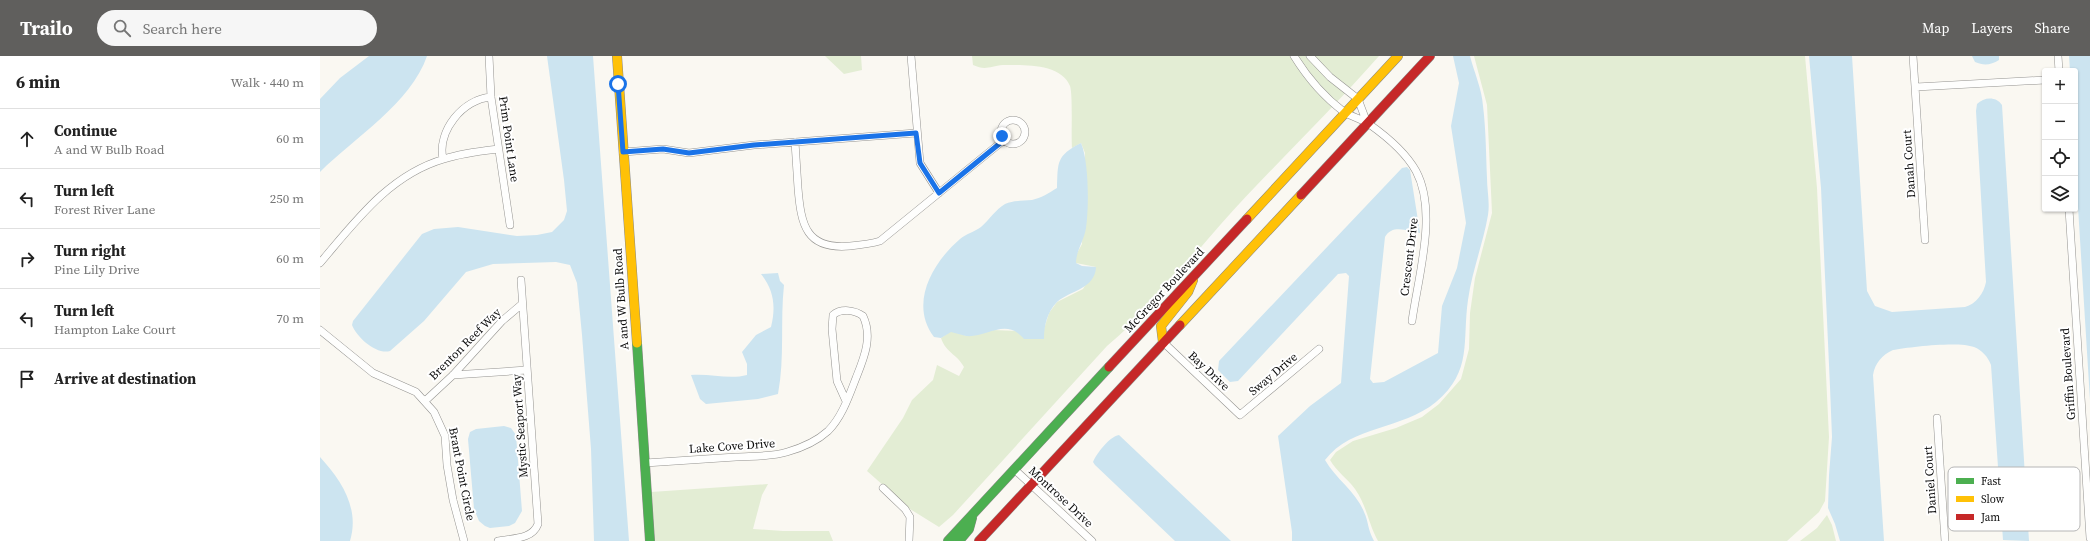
<!DOCTYPE html>
<html lang="en">
<head>
<meta charset="utf-8">
<style>
	body { margin:0; font-family:"Source Serif 4",serif; background:#f6f6f6; color:#222 }
	.controls { position:absolute; right:12px; top:12px; display:grid; overflow:hidden; border-radius:4px; box-shadow:0 1px 3px #0004 }
	.controls button { width:36px; height:36px; display:grid; place-items:center; padding:0; border:0; border-bottom:1px solid #e0e0e0; background:#fff; color:#222; font:20px sans-serif }
	.stop { position:absolute; width:12px; height:12px; margin:-9px; border:3px solid #1a73e8; border-radius:50%; background:#fff }
	.stop.end { background:#1a73e8; border-color:#fff; box-shadow:0 1px 4px #0008 }
	.list { margin:0; padding:0; list-style:none }
	h2 { display:flex; justify-content:space-between; align-items:center; height:52px; margin:0; padding:0 16px; font-size:17px }
	h2 small { font-size:13px; font-weight:400; color:#767676 }
	.list li { display:grid; grid-template-columns:26px 1fr auto; gap:12px; align-items:center; box-sizing:border-box; height:60px; padding:0 16px; border-top:1px solid #e0e0e0 }
	.list b { display:block; font-size:15px; white-space:nowrap }
	.list p { margin:0; font-size:13px; white-space:nowrap; color:#767676 }
	.list em { font-size:13px; font-style:normal; color:#767676 }
	.icon { flex:none; width:22px; height:22px; fill:none; stroke:currentColor; stroke-width:2; stroke-linecap:round; stroke-linejoin:round }
	.map { position:relative; flex:none; width:1770px; height:485px; overflow:hidden }
	header { display:flex; align-items:center; gap:24px; box-sizing:border-box; height:56px; padding:0 20px; background:#605f5d; color:#fff }
	header strong { font-size:19px }
	nav { display:flex; gap:22px; margin-inline-start:auto; font-size:14px }
	.search { width:280px; height:36px; background:#f6f6f6; display:flex; align-items:center; gap:10px; box-sizing:border-box; padding:0 14px; border-radius:22px; color:#767676; font-size:15px }
	main { display:flex }
	aside { flex:1; background:#fff }
	.map>svg:first-child { display:block }
	.green { fill:#e3edd4 }
	.water { fill:#cce4f0 }
	.lines { fill:none; stroke-linecap:round; stroke-linejoin:round }
	.street-casing { stroke:#949390; stroke-width:8 }
	.fast-casing { stroke:#8a8987; stroke-width:10 }
	.slow-casing { stroke:#8a8987; stroke-width:10 }
	.jam-casing { stroke:#8a8987; stroke-width:10 }
	.street { stroke:#fefefd; stroke-width:7 }
	.fast { stroke:#4caf50; stroke-width:9 }
	.slow { stroke:#ffc107; stroke-width:9 }
	.jam { stroke:#c62828; stroke-width:9 }
	.route { stroke:#1a73e8; stroke-width:5 }
	.labels { text-anchor:middle; stroke-width:4; stroke-linejoin:round; paint-order:stroke }
	.street-label { font-size:12px; fill:#0d0d0d; stroke:#fff }
	.key { fill:#fff; stroke:#b6b6b6; stroke-width:1 }
	.key-label { font-size:11px; fill:#0d0d0d }
</style>
</head>
<body>
<header>
<strong>Trailo</strong>
<div class="search"><svg class="icon" aria-label="search" viewBox="0 0 24 24"><circle cx="10" cy="10" r="6"/><path d="M15 15l6 6"/></svg>Search here</div>
<nav><a>Map</a><a>Layers</a><a>Share</a></nav>
</header>
<main>
<aside>
<h2>6 min<small>Walk · 440 m</small></h2>
<ul class="list">
<li><svg class="icon" aria-label="ahead" viewBox="0 0 24 24"><path d="M12 20V5M6 11l6-6 6 6"/></svg><div><b>Continue</b><p>A and W Bulb Road</p></div><em>60 m</em></li>
<li><svg class="icon" aria-label="left" viewBox="0 0 24 24"><path d="M17 20v-9H6M10 6l-5 5 5 5"/></svg><div><b>Turn left</b><p>Forest River Lane</p></div><em>250 m</em></li>
<li><svg class="icon" aria-label="right" viewBox="0 0 24 24"><path d="M7 20v-9h11M14 6l5 5-5 5"/></svg><div><b>Turn right</b><p>Pine Lily Drive</p></div><em>60 m</em></li>
<li><svg class="icon" aria-label="left" viewBox="0 0 24 24"><path d="M17 20v-9H6M10 6l-5 5 5 5"/></svg><div><b>Turn left</b><p>Hampton Lake Court</p></div><em>70 m</em></li>
<li><svg class="icon" aria-label="arrive" viewBox="0 0 24 24"><path d="M6 21V4h12l-3 4 3 4H6"/></svg><div><b>Arrive at destination</b></div></li>
</ul>
</aside>
<div class="map">
<svg width="1770" height="485" viewBox="0 0 1770 485">
	<rect width="100%" height="100%" fill="#faf8f2"/>
	<path class="green" d="M 505,0 L 541,0 L 542,14 L 524,18 Z
		M 652,0 L 1059,0 C 1008,58 952,111 901,168 C 864,210 830,254 787,290 L 633,459 L 619,471 L 590,453 L 547,415 L 583,362 L 592,344 L 613,324 L 617,309 L 639,320 L 644,311 C 637,298 626,297 621,282 L 631,275 L 647,280 L 673,274 L 698,275 L 724,273 L 729,257 L 737,246 L 763,233 L 776,211 L 756,207 L 756,199 L 762,188 L 765,97 L 761,87 L 752,92 C 751,80 753,39 750,30 C 741,7 703,9 683,9 C 670,10 666,15 653,9 Z
		M 1154,0 L 1485,0 L 1497,132 L 1509,381 L 1505,445 L 1499,456 L 1467,485 L 1058,485 C 1048,467 1047,450 1035,433 C 1027,422 1017,416 1010,404 L 1016,396 L 1033,385 L 1076,372 L 1102,361 L 1119,348 L 1141,323 L 1149,293 L 1150,257 L 1155,222 L 1172,157 L 1167,49 Z
		M 448,428 L 442,439 L 433,473 L 463,475 L 509,475 L 513,485 L 334,485 L 331,436 Z
		M 1507,459 L 1512,469 L 1516,485 L 1480,485 L 1497,472 Z"/>
	<path class="water" d="M 49,0 L 107,0 C 91,47 34,82 0,116 L 0,43 L 20,22 Z
		M 227,0 L 273,0 L 309,485 L 274,485 L 271,393 L 262,279 L 257,227 L 250,209 L 236,206 L 173,208 L 146,216 L 104,265 L 70,295 C 57,299 37,282 32,269 L 33,265 L 102,178 L 114,173 L 138,171 L 197,180 L 217,179 L 232,176 L 244,164 L 247,155 L 244,124 Z
		M 1133,0 L 1150,0 C 1154,16 1162,33 1163,50 C 1166,74 1166,99 1167,122 C 1167,134 1170,147 1168,159 C 1163,188 1152,215 1148,244 C 1142,285 1153,315 1116,346 C 1082,374 1032,369 1005,404 C 1016,423 1037,437 1044,456 C 1049,467 1047,472 1054,485 L 972,485 L 972,476 L 958,380 L 990,350 L 1021,327 L 1029,220 L 1026,217 L 1018,218 L 918,325 L 910,326 L 898,314 L 899,305 L 1082,112 L 1087,111 L 1090,114 L 1100,177 C 1088,175 1072,168 1065,181 L 1050,323 L 1053,327 L 1064,326 L 1118,297 L 1122,250 L 1137,212 L 1146,167 L 1131,70 L 1139,27 Z
		M 1489,0 L 1532,0 L 1547,235 L 1555,250 L 1572,256 L 1645,251 C 1656,248 1664,237 1666,226 L 1656,55 L 1657,48 C 1664,41 1676,40 1682,49 L 1709,485 L 1683,484 L 1671,309 C 1668,301 1662,294 1654,291 C 1639,285 1589,291 1573,294 C 1562,299 1555,307 1553,319 L 1564,485 L 1520,485 L 1515,468 L 1508,452 L 1509,419 L 1512,381 L 1510,331 L 1501,132 Z
		M 1652,0 L 1679,0 L 1679,4 C 1671,9 1664,10 1655,6 Z
		M 1749,0 L 1770,0 L 1770,344 L 1755,103 L 1755,15 L 1750,15 Z
		M 761,87 C 769,106 769,151 766,172 C 764,185 756,195 756,207 L 762,210 L 776,211 C 775,233 751,234 737,246 C 727,256 724,270 724,283 L 704,283 C 686,261 667,282 646,280 C 641,279 636,277 631,276 L 621,282 L 614,281 C 589,248 612,207 640,183 C 646,178 654,176 661,171 C 669,164 676,153 685,148 C 694,144 703,145 712,144 C 721,142 729,137 737,132 C 738,106 736,100 761,87 Z
		M 458,217 L 460,225 L 464,229 C 460,266 465,301 458,338 L 438,343 L 386,348 L 380,343 L 371,319 C 389,317 409,324 427,319 L 427,308 L 422,296 L 436,279 L 451,271 C 456,251 454,234 441,218 Z
		M 184,370 L 191,372 L 196,379 L 202,455 L 195,467 L 189,470 L 170,472 L 165,470 L 159,465 L 154,453 L 148,383 L 150,376 L 156,373 Z
		M 799,379 L 911,485 L 855,485 L 775,409 L 773,406 C 777,397 789,381 799,379 Z
		M 0,401 C 21,424 40,452 30,485 L 0,485 Z"/>
	<g class="lines">
		<defs>
			<path id="street" d="M 169,0 L 171,41 L 190,169
				M 591,0 L 600,107 L 619,137
				M 974,0 C 987,21 1004,41 1024,56 C 1032,61 1042,63 1049,68 C 1066,80 1086,97 1096,115 C 1118,156 1098,221 1092,265
				M 990,0 L 1010,21 L 1038,43 L 1047,67
				M 1593,0 L 1605,184
				M 1738,0 L 1739,15
				M 1596,31 L 1725,24
				M681 76a12 12 0 1 1 24 0a12 12 0 1 1-24 0Z
				M 475,86 C 476,102 477,117 478,132 C 481,169 486,194 530,190 C 540,189 550,188 560,185 L 684,84
				M 303,96 L 343,93 L 369,97 L 434,89 L 596,77
				M 123,103 C 117,75 143,43 171,41
				M 1749,153 L 1770,482
				M 0,207 C 35,166 69,119 124,103 C 141,97 160,95 178,93
				M 0,274 L 53,317 L 96,336 L 114,356 L 125,380 L 127,409 L 133,444 L 144,485
				M 843,286 L 920,359 L 999,293
				M 133,319 L 207,314
				M 105,345 L 133,319 L 182,265 L 202,248
				M 1617,362 L 1625,485
				M 325,407 C 355,405 385,403 416,401 C 433,400 451,401 467,396 C 481,392 497,385 508,375 C 522,361 529,340 536,322 C 544,302 553,281 543,260 C 535,254 521,252 513,259 L 512,273 L 517,325 L 526,345
				M 694,413 L 772,485
				M 563,432 L 585,453 L 590,461 L 589,485
				M 178,485 C 192,482 212,484 218,468 L 201,224"/>
			<path id="fast" d="M 317,287 L 330,485
				M 628,485 L 789,311
				M 639,485 L 649,473 L 652,462"/>
			<path id="slow" d="M 297,0 L 317,287
				M 927,163 L 1078,0
				M 860,269 L 981,139
				M 843,286 L 841,270 L 868,236 L 873,224"/>
			<path id="jam" d="M 981,139 L 1110,0
				M 789,311 L 927,163
				M 659,485 L 860,269"/>
		</defs>
		<use href="#street" class="street-casing"/>
		<use href="#fast" class="fast-casing"/>
		<use href="#slow" class="slow-casing"/>
		<use href="#jam" class="jam-casing"/>
		<use href="#street" class="street"/>
		<use href="#fast" class="fast"/>
		<use href="#slow" class="slow"/>
		<use href="#jam" class="jam"/>
	</g>
	<g class="lines">
		<path class="route" d="M 298,28 L 303,96 L 343,93 L 369,97 L 434,89 L 596,77 L 600,107 L 619,137 L 684,84 L 682,80"/>
	</g>
	<g class="labels">
		<g class="street-label">
			<text transform="translate(189 83) rotate(82)" y="4">Prim Point Lane</text>
			<text transform="translate(1589 108) rotate(-94)" y="4">Danah Court</text>
			<text transform="translate(1089 201) rotate(-83)" y="4">Crescent Drive</text>
			<text transform="translate(844 234) rotate(-47)" y="4">McGregor Boulevard</text>
			<text transform="translate(301 243) rotate(-94)" y="4">A and W Bulb Road</text>
			<text transform="translate(145 288) rotate(-45)" y="4">Brenton Reef Way</text>
			<text transform="translate(889 315) rotate(43)" y="4">Bay Drive</text>
			<text transform="translate(953 318) rotate(-40)" y="4">Sway Drive</text>
			<text transform="translate(1748 318) rotate(-94)" y="4">Griffin Boulevard</text>
			<text transform="translate(200 370) rotate(-94)" y="4">Mystic Seaport Way</text>
			<text transform="translate(412 390) rotate(-4)" y="4">Lake Cove Drive</text>
			<text transform="translate(142 418) rotate(79)" y="4">Brant Point Circle</text>
			<text transform="translate(1610 424) rotate(-94)" y="4">Daniel Court</text>
			<text transform="translate(741 441) rotate(43)" y="4">Montrose Drive</text>
		</g>
	</g>
	<rect x="1628" y="411" width="132" height="64" rx="6" class="key"/>
	<rect x="1636" y="422" width="18" height="6" fill="#4caf50"/>
	<rect x="1636" y="440" width="18" height="6" fill="#ffc107"/>
	<rect x="1636" y="458" width="18" height="6" fill="#c62828"/>
	<g class="key-label">
		<text x="1661" y="429">Fast</text>
		<text x="1661" y="447">Slow</text>
		<text x="1661" y="465">Jam</text>
	</g>
</svg>
<div class="controls">
<button>+</button>
<button>−</button>
<button><svg class="icon" aria-label="locate" viewBox="0 0 24 24"><circle cx="12" cy="12" r="6"/><path d="M12 2v4M12 18v4M2 12h4M18 12h4"/></svg></button>
<button><svg class="icon" aria-label="layers" viewBox="0 0 24 24"><path d="M12 4l9 5-9 5-9-5zM3 14l9 5 9-5"/></svg></button>
</div>
<div class="stop" style="left:298px;top:28px"></div>
<div class="stop end" style="left:682px;top:80px"></div>
</div>
</main>
</body>
</html>
